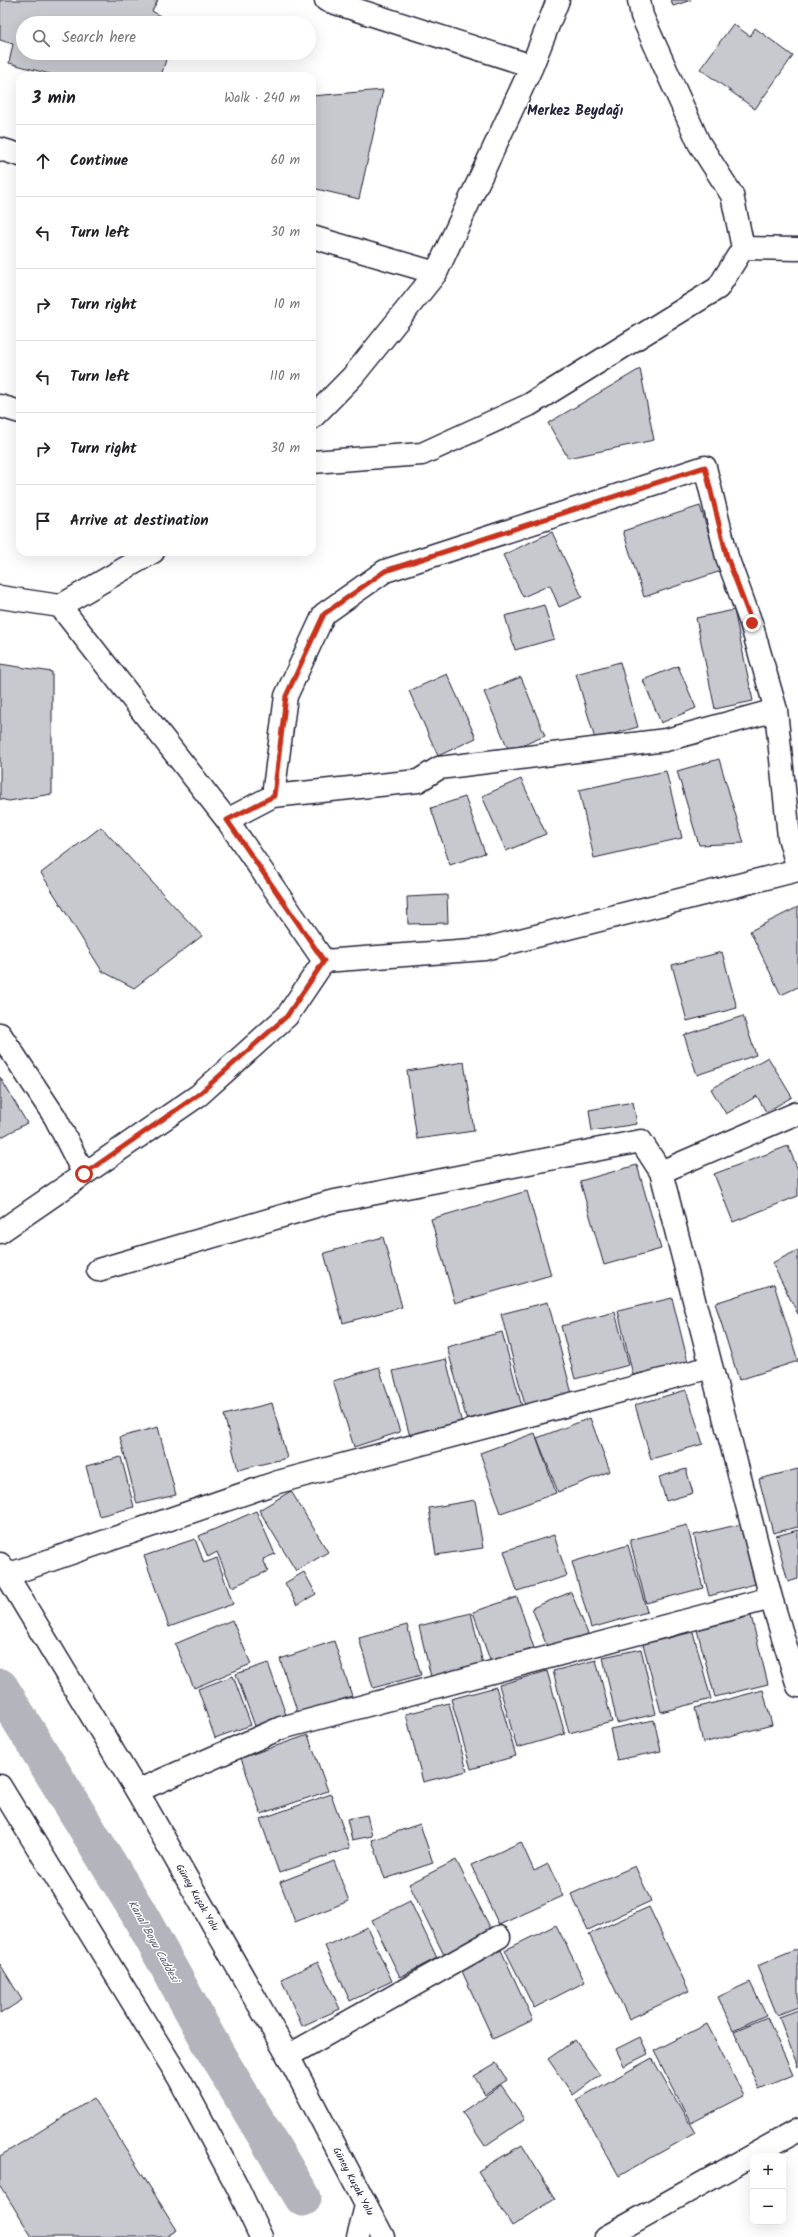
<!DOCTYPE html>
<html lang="en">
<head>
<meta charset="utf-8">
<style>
	body { margin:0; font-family:Kalam,sans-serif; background:#f2f2f2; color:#202124 }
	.controls { position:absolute; right:12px; bottom:12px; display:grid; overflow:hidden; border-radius:8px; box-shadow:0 4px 16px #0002 }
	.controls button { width:36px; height:36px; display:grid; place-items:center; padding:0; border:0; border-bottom:1px solid #e0e0e0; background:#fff; color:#202124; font:20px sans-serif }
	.stop { position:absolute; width:12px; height:12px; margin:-9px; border:3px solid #c8321e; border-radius:50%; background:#fff }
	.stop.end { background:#c8321e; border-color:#fff; box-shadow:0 1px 4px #0008 }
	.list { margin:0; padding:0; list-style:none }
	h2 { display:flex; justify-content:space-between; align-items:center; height:52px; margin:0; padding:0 16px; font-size:17px }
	h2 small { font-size:13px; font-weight:400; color:#757577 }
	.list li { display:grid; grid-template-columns:26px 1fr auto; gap:12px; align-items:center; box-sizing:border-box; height:72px; padding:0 16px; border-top:1px solid #e0e0e0 }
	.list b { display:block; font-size:15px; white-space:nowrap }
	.list em { font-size:13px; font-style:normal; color:#757577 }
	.icon { flex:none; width:22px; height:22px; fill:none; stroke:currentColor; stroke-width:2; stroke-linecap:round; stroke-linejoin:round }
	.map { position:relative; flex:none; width:798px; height:2237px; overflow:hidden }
	.search { position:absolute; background:#fff; box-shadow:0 4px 16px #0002; left:16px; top:16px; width:300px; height:44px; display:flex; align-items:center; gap:10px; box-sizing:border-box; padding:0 14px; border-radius:22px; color:#757577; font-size:15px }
	.panel { position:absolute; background:#fff; box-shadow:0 4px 16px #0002; left:16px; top:72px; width:300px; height:484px; border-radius:12px }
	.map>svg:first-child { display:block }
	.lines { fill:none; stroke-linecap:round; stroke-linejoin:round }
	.canal { stroke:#b4b4bc; stroke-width:37 }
	.building { fill:#c8c8cf; stroke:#22223b }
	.minor-casing { stroke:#22223b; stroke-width:25 }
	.secondary-casing { stroke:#22223b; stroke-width:25 }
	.minor { stroke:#fff; stroke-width:22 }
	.secondary { stroke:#fff; stroke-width:22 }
	.route { stroke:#c8321e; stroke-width:5 }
	.labels { text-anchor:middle; stroke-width:3; stroke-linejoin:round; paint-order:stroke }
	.street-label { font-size:10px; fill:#22223b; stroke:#fff }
	.water-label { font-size:11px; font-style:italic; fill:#5c5c6f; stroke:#fff }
	.district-label { font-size:14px; font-weight:bold; fill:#22223b; stroke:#fff }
</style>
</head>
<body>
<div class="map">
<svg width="798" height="2237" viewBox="0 0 798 2237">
	<rect width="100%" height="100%" fill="#fff"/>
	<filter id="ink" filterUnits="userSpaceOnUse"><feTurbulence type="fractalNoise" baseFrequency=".025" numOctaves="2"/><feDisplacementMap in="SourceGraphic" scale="8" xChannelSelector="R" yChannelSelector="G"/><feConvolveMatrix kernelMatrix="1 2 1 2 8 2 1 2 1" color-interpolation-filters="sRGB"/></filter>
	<g filter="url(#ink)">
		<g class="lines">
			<path class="canal" d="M 0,1687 L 138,1912 L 217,2055 L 303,2198"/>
		</g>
		<path class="building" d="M 0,0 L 158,0 L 152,11 L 172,23 L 23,23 L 23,53 L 168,53 L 161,76 L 57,76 L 9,63 L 13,44 L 0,40 Z
			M 671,0 L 691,0 L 673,6 Z
			M 733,24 L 750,36 L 755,28 L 793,56 L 755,109 L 700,69 Z
			M 383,90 L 359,199 L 312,188 L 312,96 Z
			M 640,369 L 654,440 L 568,458 L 548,423 Z
			M 700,506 L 721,571 L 644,597 L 623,531 Z
			M 552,532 L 582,597 L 559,607 L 550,585 L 523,597 L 503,555 Z
			M 544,605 L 554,639 L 515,650 L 505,616 Z
			M 734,610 L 753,701 L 715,709 L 696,618 Z
			M 620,662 L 638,727 L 595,739 L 576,674 Z
			M 0,664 L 52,672 L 52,794 L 9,801 L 0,799 Z
			M 678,666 L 696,708 L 661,723 L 643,680 Z
			M 447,674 L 476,738 L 438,756 L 409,691 Z
			M 521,677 L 545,736 L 509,751 L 484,692 Z
			M 719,759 L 744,843 L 699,845 L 677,771 Z
			M 666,771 L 682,838 L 594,858 L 579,790 Z
			M 521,779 L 546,834 L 506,851 L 482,796 Z
			M 465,797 L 485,853 L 450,865 L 431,808 Z
			M 101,827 L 202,936 L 134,988 L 102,971 L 41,873 Z
			M 447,895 L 448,923 L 408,924 L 407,897 Z
			M 798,907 L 798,987 L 781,995 L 750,931 Z
			M 722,952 L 737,1008 L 687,1021 L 672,965 Z
			M 743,1016 L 756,1055 L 697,1075 L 684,1035 Z
			M 768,1057 L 792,1097 L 766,1112 L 757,1096 L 726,1114 L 711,1089 Z
			M 464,1062 L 474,1131 L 417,1139 L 407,1071 Z
			M 0,1077 L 27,1123 L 0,1138 Z
			M 633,1102 L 637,1124 L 592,1131 L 589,1110 Z
			M 788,1146 L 798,1170 L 798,1196 L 733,1222 L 714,1174 Z
			M 637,1165 L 661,1249 L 604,1265 L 580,1181 Z
			M 527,1191 L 551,1275 L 455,1303 L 431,1219 Z
			M 383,1237 L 402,1307 L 343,1323 L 324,1253 Z
			M 798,1250 L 798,1314 L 772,1263 Z
			M 774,1284 L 798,1361 L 739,1380 L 715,1303 Z
			M 672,1298 L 688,1362 L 633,1375 L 618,1311 Z
			M 548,1302 L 572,1394 L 525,1405 L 501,1314 Z
			M 615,1312 L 629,1365 L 575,1379 L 561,1326 Z
			M 502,1332 L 522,1407 L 467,1421 L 447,1347 Z
			M 446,1359 L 462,1424 L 410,1437 L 393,1371 Z
			M 379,1367 L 400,1432 L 354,1447 L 333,1381 Z
			M 686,1390 L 703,1444 L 651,1459 L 635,1405 Z
			M 272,1403 L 287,1458 L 238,1470 L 224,1415 Z
			M 590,1418 L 610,1471 L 558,1492 L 537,1438 Z
			M 158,1427 L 176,1495 L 137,1504 L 120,1437 Z
			M 535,1433 L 556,1493 L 501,1513 L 480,1453 Z
			M 121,1457 L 134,1507 L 99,1516 L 86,1466 Z
			M 686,1469 L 693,1493 L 666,1501 L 659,1477 Z
			M 798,1469 L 798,1527 L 773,1533 L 759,1479 Z
			M 291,1491 L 328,1552 L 296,1571 L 259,1510 Z
			M 475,1500 L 483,1548 L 436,1555 L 429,1508 Z
			M 256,1511 L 275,1554 L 263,1559 L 268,1571 L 232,1587 L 217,1552 L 208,1557 L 199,1536 Z
			M 741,1524 L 755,1584 L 709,1596 L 694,1535 Z
			M 687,1525 L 703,1588 L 646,1603 L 630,1540 Z
			M 798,1530 L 798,1579 L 788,1582 L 776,1536 Z
			M 554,1535 L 567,1576 L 517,1591 L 504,1551 Z
			M 195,1539 L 204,1563 L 217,1558 L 233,1604 L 169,1627 L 144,1556 Z
			M 628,1545 L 647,1612 L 591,1628 L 572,1562 Z
			M 304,1572 L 316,1594 L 297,1605 L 285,1583 Z
			M 571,1592 L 588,1634 L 548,1649 L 532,1608 Z
			M 517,1597 L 534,1648 L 491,1663 L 473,1612 Z
			M 471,1613 L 483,1664 L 431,1677 L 419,1626 Z
			M 751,1616 L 768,1684 L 715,1697 L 697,1630 Z
			M 232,1620 L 251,1664 L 194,1688 L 175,1644 Z
			M 407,1625 L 421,1675 L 373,1688 L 359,1638 Z
			M 693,1632 L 711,1699 L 661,1712 L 643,1644 Z
			M 334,1641 L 352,1696 L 298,1714 L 280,1659 Z
			M 641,1649 L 656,1714 L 617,1723 L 603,1657 Z
			M 596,1660 L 612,1722 L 569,1733 L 553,1671 Z
			M 268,1663 L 286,1715 L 255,1726 L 236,1674 Z
			M 547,1671 L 565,1734 L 517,1748 L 499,1685 Z
			M 233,1676 L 251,1725 L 215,1738 L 198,1689 Z
			M 496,1687 L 516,1756 L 471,1769 L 451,1699 Z
			M 763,1690 L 772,1725 L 703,1743 L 695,1708 Z
			M 449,1703 L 467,1771 L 423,1782 L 406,1714 Z
			M 654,1720 L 661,1751 L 617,1760 L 610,1729 Z
			M 308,1735 L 328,1791 L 261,1814 L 241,1758 Z
			M 331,1794 L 350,1848 L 279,1873 L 260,1819 Z
			M 367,1815 L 372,1836 L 352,1840 L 347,1819 Z
			M 420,1824 L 433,1863 L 385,1879 L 372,1840 Z
			M 521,1842 L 534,1871 L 548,1864 L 563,1896 L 499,1925 L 471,1865 Z
			M 456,1860 L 492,1931 L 444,1955 L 409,1884 Z
			M 334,1861 L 349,1901 L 295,1922 L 280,1882 Z
			M 635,1866 L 651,1901 L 588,1930 L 571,1894 Z
			M 410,1901 L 437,1958 L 400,1977 L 372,1920 Z
			M 649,1907 L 689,1991 L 629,2019 L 589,1934 Z
			M 556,1925 L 585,1982 L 534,2008 L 505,1950 Z
			M 367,1927 L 392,1981 L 350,2001 L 325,1946 Z
			M 798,1949 L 798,2007 L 777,2015 L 757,1966 Z
			M 501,1950 L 533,2020 L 493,2039 L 461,1969 Z
			M 318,1962 L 340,2009 L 302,2026 L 281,1979 Z
			M 0,1964 L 22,2000 L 0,2014 Z
			M 750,1982 L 766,2015 L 733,2030 L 718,1997 Z
			M 798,2010 L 798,2067 L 779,2017 Z
			M 767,2017 L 793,2075 L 759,2089 L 734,2031 Z
			M 707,2024 L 744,2096 L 691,2123 L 654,2051 Z
			M 640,2037 L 648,2054 L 624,2066 L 616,2049 Z
			M 575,2040 L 600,2075 L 573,2095 L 548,2059 Z
			M 652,2058 L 695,2133 L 619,2176 L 576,2100 Z
			M 496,2063 L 507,2080 L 485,2094 L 474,2076 Z
			M 501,2085 L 525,2119 L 485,2146 L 462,2112 Z
			M 94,2098 L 177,2230 L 166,2237 L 32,2237 L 0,2185 L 0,2156 Z
			M 522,2145 L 555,2199 L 512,2226 L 478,2171 Z"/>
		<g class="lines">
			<defs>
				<path id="minor" d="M 326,0 L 532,66
					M 0,149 L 20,155
					M 312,237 L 436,273 L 532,66 L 558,0
					M 743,248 L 798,249
					M 0,406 L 20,412
					M 312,418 L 353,376 L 436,273
					M 312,462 L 422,454 L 529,405 L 718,288 L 743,248 L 732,195 L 699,143 L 642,16 L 639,0
					M 0,597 L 60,606 L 153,552
					M 60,606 L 227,820 L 273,796 L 418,781 L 439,768 L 666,740 L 776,710
					M 273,796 L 286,696 L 324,614 L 385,571 L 705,467 L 727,557 L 751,623 L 776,710 L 789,837 L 798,869
					M 324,961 L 485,949 L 798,870
					M 0,1034 L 55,1117 L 84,1174
					M 661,1172 L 797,1113 L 798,1115
					M 0,1232 L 199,1095 L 287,1016 L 324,961 L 227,820
					M 98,1270 L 330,1202 L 641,1141 L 661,1172 L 771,1598 L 798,1686
					M 7,1575 L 278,1482 L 711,1367
					M 137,1791 L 281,1728 L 771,1598
					M 288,2056 L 499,1937"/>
				<path id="secondary" d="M 0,1564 L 137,1791 L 288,2056 L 383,2237
					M 0,1786 L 179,2078 L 237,2186 L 261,2237
					M 358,2237 L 366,2206
					M 606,2237 L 798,2130"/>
			</defs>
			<use href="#minor" class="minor-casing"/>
			<use href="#secondary" class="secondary-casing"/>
			<use href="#minor" class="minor"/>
			<use href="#secondary" class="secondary"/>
		</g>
	</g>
	<g class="lines" filter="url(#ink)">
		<path class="route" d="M 84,1174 L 199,1094 L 287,1016 L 324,961 L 227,820 L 274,796 L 286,696 L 324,614 L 385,571 L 705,467 L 727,557 L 752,623"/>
	</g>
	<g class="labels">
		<g class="street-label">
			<text transform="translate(198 1897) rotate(60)" y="4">Güney Kuşak Yolu</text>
			<text transform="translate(354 2181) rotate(62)" y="4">Güney Kuşak Yolu</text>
		</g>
		<g class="water-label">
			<text transform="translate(154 1941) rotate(61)" y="4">Kanal Boyu Caddesi</text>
		</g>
		<g class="district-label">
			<text x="575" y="115">Merkez Beydağı</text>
		</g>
	</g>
</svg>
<div class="controls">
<button>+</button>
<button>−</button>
</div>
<div class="stop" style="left:84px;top:1174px"></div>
<div class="stop end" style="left:752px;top:623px"></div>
<div class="search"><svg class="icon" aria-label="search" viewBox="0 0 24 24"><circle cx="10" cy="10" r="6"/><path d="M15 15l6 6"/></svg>Search here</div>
<section class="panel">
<h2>3 min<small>Walk · 240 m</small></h2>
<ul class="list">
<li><svg class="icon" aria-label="ahead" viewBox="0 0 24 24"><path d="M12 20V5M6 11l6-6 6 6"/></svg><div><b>Continue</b></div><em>60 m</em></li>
<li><svg class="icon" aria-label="left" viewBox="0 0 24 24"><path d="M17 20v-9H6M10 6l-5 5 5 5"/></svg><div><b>Turn left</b></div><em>30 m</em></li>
<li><svg class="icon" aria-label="right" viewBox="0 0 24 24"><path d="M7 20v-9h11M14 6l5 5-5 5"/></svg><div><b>Turn right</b></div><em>10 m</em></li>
<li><svg class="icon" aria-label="left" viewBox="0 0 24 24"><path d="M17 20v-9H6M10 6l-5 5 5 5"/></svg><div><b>Turn left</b></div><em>110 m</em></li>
<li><svg class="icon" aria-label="right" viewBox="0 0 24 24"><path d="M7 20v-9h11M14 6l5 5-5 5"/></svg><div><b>Turn right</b></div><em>30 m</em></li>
<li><svg class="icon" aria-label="arrive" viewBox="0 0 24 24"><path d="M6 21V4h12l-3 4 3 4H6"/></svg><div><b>Arrive at destination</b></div></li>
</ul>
</section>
</div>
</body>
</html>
